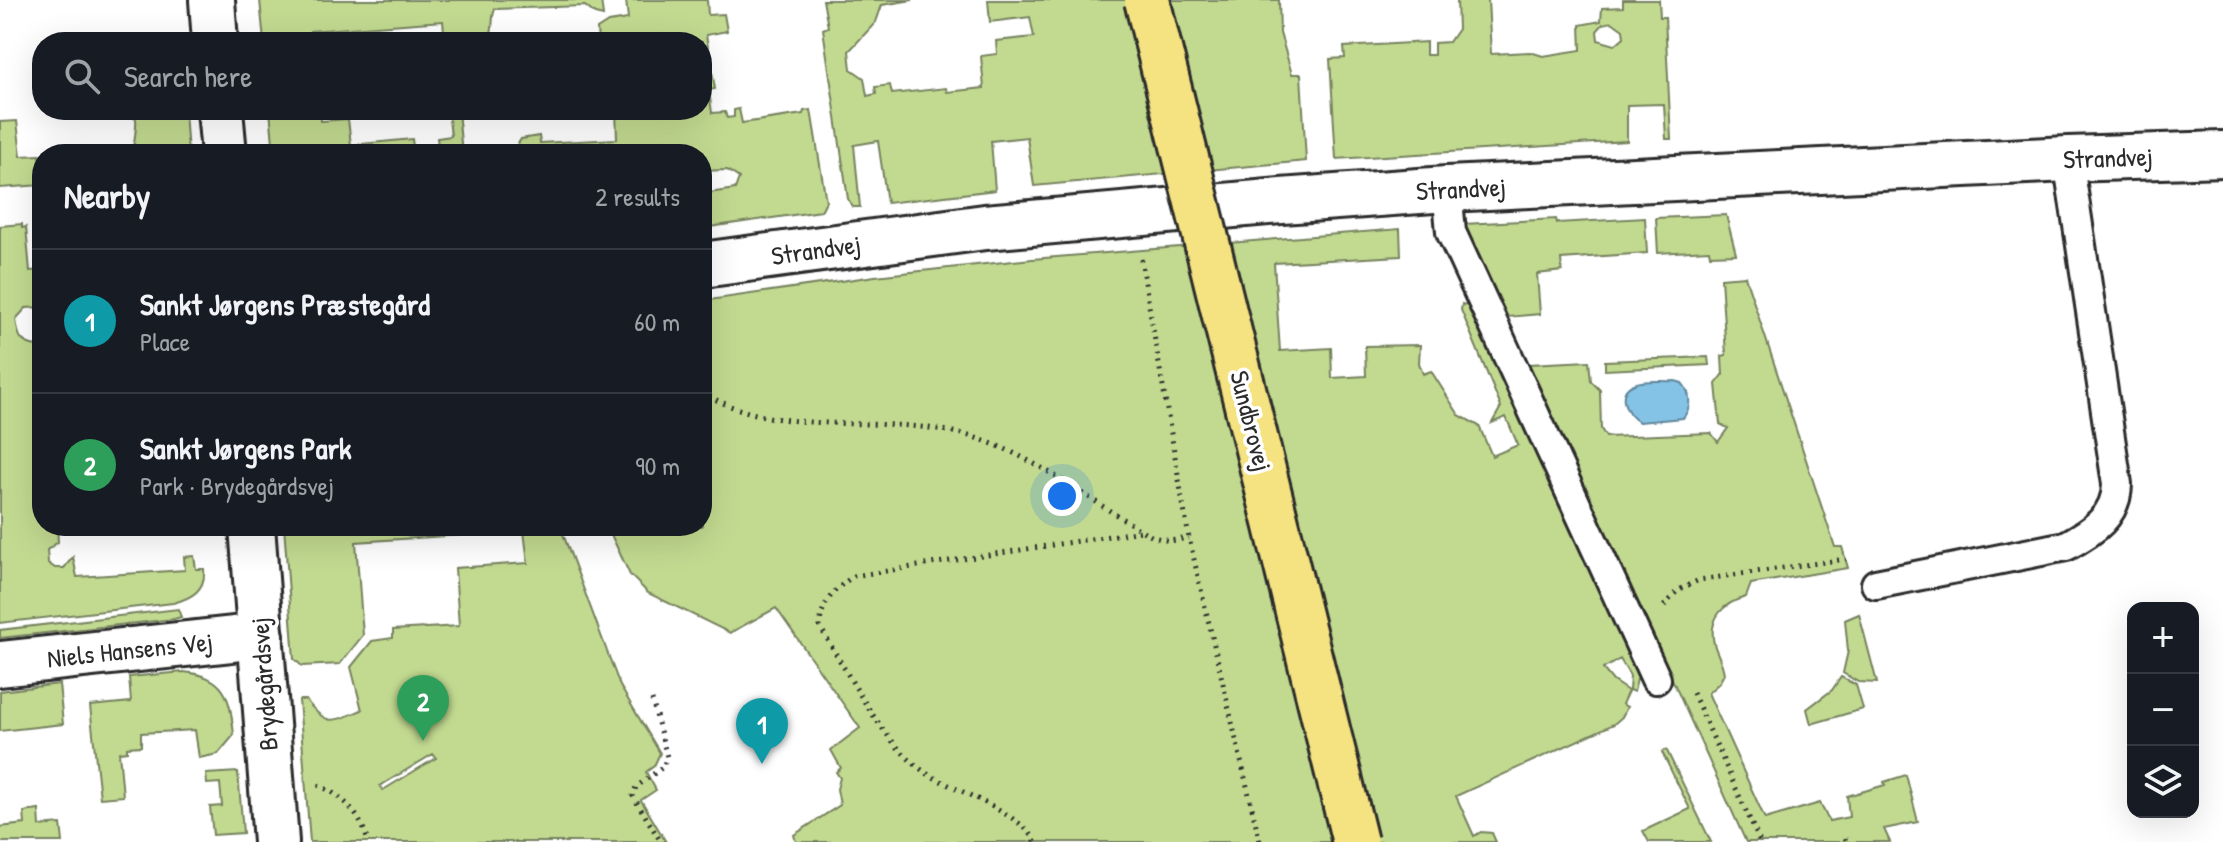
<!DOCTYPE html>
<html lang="en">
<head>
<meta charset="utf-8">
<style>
	body { margin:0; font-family:"Patrick Hand",sans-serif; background:#242831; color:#f1f3f6 }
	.controls { position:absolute; right:24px; bottom:24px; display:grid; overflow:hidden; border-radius:16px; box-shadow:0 8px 32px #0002 }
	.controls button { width:72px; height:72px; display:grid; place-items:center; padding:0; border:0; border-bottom:2px solid #363941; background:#171b24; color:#f1f3f6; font:40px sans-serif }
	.you { position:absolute; left:1062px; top:496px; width:28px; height:28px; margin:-20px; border:6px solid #fff; border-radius:50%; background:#1a73e8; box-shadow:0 0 0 12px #1a73e833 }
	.badge { display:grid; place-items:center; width:52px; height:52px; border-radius:50%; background:#c8321e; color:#fff; font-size:26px; font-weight:700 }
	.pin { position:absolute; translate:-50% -66px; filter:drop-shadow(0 2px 4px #0008) }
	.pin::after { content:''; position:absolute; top:42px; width:28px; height:24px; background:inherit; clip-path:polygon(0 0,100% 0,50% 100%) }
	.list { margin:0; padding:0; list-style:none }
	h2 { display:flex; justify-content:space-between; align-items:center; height:104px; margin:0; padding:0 32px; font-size:34px }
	h2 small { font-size:26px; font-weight:400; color:#9ea1a6 }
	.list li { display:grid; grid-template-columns:52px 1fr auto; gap:24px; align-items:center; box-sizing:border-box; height:144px; padding:0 32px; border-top:2px solid #363941 }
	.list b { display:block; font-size:30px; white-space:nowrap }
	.list p { margin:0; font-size:26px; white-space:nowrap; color:#9ea1a6 }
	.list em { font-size:26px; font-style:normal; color:#9ea1a6 }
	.icon { flex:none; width:44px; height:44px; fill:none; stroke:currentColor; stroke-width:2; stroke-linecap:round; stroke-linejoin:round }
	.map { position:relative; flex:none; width:2223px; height:842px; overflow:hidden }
	.search { position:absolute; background:#171b24; box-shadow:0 8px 32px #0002; left:32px; top:32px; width:680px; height:88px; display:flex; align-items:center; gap:20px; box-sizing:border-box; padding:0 28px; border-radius:32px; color:#9ea1a6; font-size:30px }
	.panel { position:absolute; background:#171b24; box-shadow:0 8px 32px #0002; left:32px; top:144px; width:680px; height:392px; border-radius:32px }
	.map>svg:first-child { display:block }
	.green { fill:#c2da90; stroke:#76825e; stroke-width:2; fill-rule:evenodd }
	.water { fill:#85c3e6; stroke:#61869b; stroke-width:2 }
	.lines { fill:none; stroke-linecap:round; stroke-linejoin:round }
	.lane-casing { stroke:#2b2b2b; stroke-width:34 }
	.street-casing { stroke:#2b2b2b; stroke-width:50 }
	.secondary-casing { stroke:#2b2b2b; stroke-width:50 }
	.path { stroke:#2b2b2b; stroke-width:5; stroke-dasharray:2 6; stroke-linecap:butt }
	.lane { stroke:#fff; stroke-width:28 }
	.street { stroke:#fff; stroke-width:44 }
	.secondary { stroke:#fff; stroke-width:44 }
	.primary-bridge-casing { stroke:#2b2b2b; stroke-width:50; stroke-linecap:butt }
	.primary-bridge { stroke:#f5e382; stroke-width:44 }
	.labels { text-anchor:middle; stroke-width:7; stroke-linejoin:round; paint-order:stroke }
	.street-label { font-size:26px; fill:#2b2b2b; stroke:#fff }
</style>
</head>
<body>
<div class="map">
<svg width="2223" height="842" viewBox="0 0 2223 842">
	<rect width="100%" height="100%" fill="#fff"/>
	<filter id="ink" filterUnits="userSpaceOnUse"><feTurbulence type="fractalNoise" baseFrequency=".0125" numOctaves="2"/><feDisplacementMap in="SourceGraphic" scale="16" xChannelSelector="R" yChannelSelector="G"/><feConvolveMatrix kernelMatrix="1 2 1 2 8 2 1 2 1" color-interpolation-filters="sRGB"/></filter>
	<g filter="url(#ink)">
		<path class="green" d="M 260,0 L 601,0 L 603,16 L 595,14 L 585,6 L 495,9 C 491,18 494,28 490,35 C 483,47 456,42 445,42 L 443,21 L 310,31 L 310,42 L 264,42 Z
			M 626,0 L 707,0 L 708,15 L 724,14 L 727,31 L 706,35 L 715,89 L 709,90 L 712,113 L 725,112 L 727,118 L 734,117 L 734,110 L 739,109 L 742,123 L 803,114 L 804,111 L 811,110 L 826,201 L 821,211 L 702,228 L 702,194 L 735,189 L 739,178 L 727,170 L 702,171 L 702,154 L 512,154 L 521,139 L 539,136 L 540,143 L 617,139 L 616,110 L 702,110 L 702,42 L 598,42 L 597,29 L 608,22 L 628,19 Z
			M 823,0 L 913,0 L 882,5 L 876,22 L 849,51 L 851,69 L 864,78 L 867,96 L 876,94 L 875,87 L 890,85 L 892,94 L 946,88 L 947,92 L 984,88 L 981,56 L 997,54 L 996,41 L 1034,37 L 1030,17 L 990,22 L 988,0 L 1279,0 L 1280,33 L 1292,74 L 1301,74 L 1306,161 L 1034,186 L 1027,137 L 991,141 L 995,190 L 887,203 L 878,141 L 854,145 L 860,207 L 853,207 L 848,199 L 823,29 L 828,27 Z
			M 1457,0 L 1488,0 L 1491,54 L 1530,52 L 1543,56 L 1581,50 L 1580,25 L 1601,21 L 1602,8 L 1623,7 L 1623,0 L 1659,0 L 1660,17 L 1665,17 L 1671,139 L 1666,139 L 1664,104 L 1627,105 L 1627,141 L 1336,159 L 1330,59 L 1345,58 L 1344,47 L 1426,42 L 1426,55 L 1434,55 L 1434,43 L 1449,42 L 1458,29 ZM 1612,22 L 1623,30 L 1624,37 L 1615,45 L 1598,40 L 1597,31 L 1603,24 Z
			M 131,110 L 185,111 L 188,154 L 64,154 L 134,147 C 134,136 137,130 136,119 L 132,117 Z
			M 270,110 L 320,110 L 321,121 L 348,119 L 351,145 L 412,139 L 414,154 L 274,154 Z
			M 448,110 L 458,110 L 462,154 L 439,154 L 437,138 L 451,136 Z
			M 17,121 L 21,156 L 40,155 L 42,185 L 0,188 L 0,122 Z
			M 1726,215 L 1736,254 L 1710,255 L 1709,250 L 1658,253 L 1656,218 Z
			M 1645,218 L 1647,253 L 1561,259 L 1562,271 L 1537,274 L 1540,314 L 1507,317 L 1464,224 L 1556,219 L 1557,223 Z
			M 22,224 L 22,228 L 26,227 L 30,271 L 42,270 L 42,307 L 26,308 L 16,319 C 18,336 20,344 37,346 L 42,379 L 42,526 L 57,526 L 58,542 L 47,550 L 48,563 L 55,568 L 64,568 L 73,557 L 77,577 L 185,570 L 184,557 L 194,556 L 196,569 L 204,569 C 206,590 192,598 173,603 L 0,623 L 0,226 Z
			M 1400,229 L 1401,256 L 1274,263 L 1280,351 L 1331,348 L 1332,378 L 1366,376 L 1365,346 L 1420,345 L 1419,363 L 1423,374 L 1431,371 L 1459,415 L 1479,426 L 1492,456 L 1518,445 L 1506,417 L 1492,423 L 1501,407 L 1461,310 L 1462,304 L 1470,306 L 1636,667 L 1638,675 L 1634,692 L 1629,690 L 1630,676 L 1620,659 L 1603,669 L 1613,681 L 1628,691 L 1622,704 L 1627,707 L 1622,717 L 1614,724 L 1456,796 L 1474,836 L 1481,832 L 1492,833 L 1496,842 L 796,842 L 794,835 L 840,805 L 837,789 L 840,778 L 836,772 L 841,768 L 831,750 L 860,728 L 776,608 L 730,633 L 648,593 L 630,575 L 607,526 L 702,526 L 702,301 L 875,276 L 1032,259 Z
			M 1745,276 L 1835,547 L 1842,547 L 1848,568 L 1751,584 L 1746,597 C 1723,603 1708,618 1714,644 C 1717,654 1723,663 1724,674 L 1719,683 L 1708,693 L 1765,819 L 1820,803 L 1829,821 L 1849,817 L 1847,796 L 1885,785 L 1884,782 L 1906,775 L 1918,822 L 1884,829 L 1890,842 L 1746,842 L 1529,364 L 1589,361 L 1591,381 L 1600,390 L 1601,429 L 1606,437 L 1711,433 L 1718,442 L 1728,428 L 1720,424 L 1716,384 L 1723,375 L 1722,356 L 1726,355 L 1721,278 Z
			M 1708,357 L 1709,365 L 1605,370 L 1605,361 Z
			M 284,526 L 560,526 L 620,686 L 660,753 L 654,766 L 646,772 L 656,790 L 641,800 L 666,842 L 310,842 L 299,700 L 306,700 C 327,727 332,722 362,710 L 351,667 L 372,641 L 393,638 L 393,630 L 459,626 L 455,568 L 528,563 L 524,531 L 356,542 L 363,635 L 340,664 L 302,666 L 294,659 ZM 433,754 L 436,758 L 383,790 L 380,786 Z
			M 178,609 L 181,617 L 174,619 L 0,638 L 0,630 Z
			M 1859,614 L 1877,683 L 1858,682 L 1843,673 L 1848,651 L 1845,620 Z
			M 184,672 C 227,676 230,699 234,735 L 218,754 L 199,758 L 195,730 L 141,733 L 141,746 L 127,747 L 127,751 L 119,752 L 123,796 L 100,798 L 90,706 L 131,702 L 129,677 Z
			M 1841,677 L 1856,685 L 1863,709 L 1811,724 L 1807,709 L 1832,690 Z
			M 59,684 L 63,724 L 0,731 L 0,691 Z
			M 1665,750 L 1667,751 L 1711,842 L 1649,842 L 1643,831 L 1690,809 L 1662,752 Z
			M 238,772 L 243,833 L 213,835 L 210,807 L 222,806 L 220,783 L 207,784 L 206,774 Z
			M 39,810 L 40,826 L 61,824 L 63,842 L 0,842 L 0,827 L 25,824 L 24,812 Z"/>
		<path class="water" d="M 1675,381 L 1682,383 C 1691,393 1692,407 1683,418 L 1639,422 C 1626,415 1615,392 1634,384 C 1645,379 1663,382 1675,381 Z"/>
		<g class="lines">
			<defs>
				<path id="lane" d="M 1447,189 L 1451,232 L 1656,679
					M 1876,584 L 2066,546 C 2092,532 2117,516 2117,484 L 2068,159"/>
				<path id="street" d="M 702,265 L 985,227 L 1281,201 L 1447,189 L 2068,159 L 2223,154
					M 0,664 L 261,636"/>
				<path id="secondary" d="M 212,0 L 215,42
					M 220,110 L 224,154
					M 252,526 L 276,842"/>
			</defs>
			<use href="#lane" class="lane-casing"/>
			<use href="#street" class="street-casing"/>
			<use href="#secondary" class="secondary-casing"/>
			<path class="path" d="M 1141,259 L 1189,538 L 1260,842
				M 702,392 C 779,439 869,414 953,432 C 1027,447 1088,501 1153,537 L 1170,541 L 1189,538
				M 1664,606 L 1678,590 L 1699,580 L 1846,559
				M 1693,693 L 1760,842
				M 652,700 L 667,757 L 663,767 L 636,787 L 633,796 L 661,842
				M 318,785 C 344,796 361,815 368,842
				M 1845,838 L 1846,842
				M 1035,842 C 1028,817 952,789 928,774 C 883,746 848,672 820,627 C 820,604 835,588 854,576 L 1142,531"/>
			<use href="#lane" class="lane"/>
			<use href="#street" class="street"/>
			<use href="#secondary" class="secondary"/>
			<defs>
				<path id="primary-bridge" d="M 1147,0 L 1355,842"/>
			</defs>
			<use href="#primary-bridge" class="primary-bridge-casing"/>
			<use href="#primary-bridge" class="primary-bridge"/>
		</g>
	</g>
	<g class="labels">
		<g class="street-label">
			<text transform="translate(2108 158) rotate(-2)" y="9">Strandvej</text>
			<text transform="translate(1461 189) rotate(-3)" y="9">Strandvej</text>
			<text transform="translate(816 250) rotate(-8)" y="9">Strandvej</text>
			<text transform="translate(1251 421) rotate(76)" y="9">Sundbrovej</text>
			<text transform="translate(130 650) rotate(-6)" y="9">Niels Hansens Vej</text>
			<text transform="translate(264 684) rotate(-94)" y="9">Brydegårdsvej</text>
		</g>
	</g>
</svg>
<div class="controls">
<button>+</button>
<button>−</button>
<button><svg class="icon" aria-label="layers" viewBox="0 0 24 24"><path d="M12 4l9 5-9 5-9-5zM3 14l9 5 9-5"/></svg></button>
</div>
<div class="you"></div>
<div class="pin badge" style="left:762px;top:764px;background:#0f9aa8">1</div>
<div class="pin badge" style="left:423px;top:741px;background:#2e9e5b">2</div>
<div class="search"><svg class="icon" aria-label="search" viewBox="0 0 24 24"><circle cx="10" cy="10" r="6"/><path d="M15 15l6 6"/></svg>Search here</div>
<section class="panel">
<h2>Nearby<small>2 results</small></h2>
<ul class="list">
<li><span class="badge" style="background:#0f9aa8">1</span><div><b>Sankt Jørgens Præstegård</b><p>Place</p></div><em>60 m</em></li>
<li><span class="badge" style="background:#2e9e5b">2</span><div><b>Sankt Jørgens Park</b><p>Park · Brydegårdsvej</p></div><em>90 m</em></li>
</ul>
</section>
</div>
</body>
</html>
